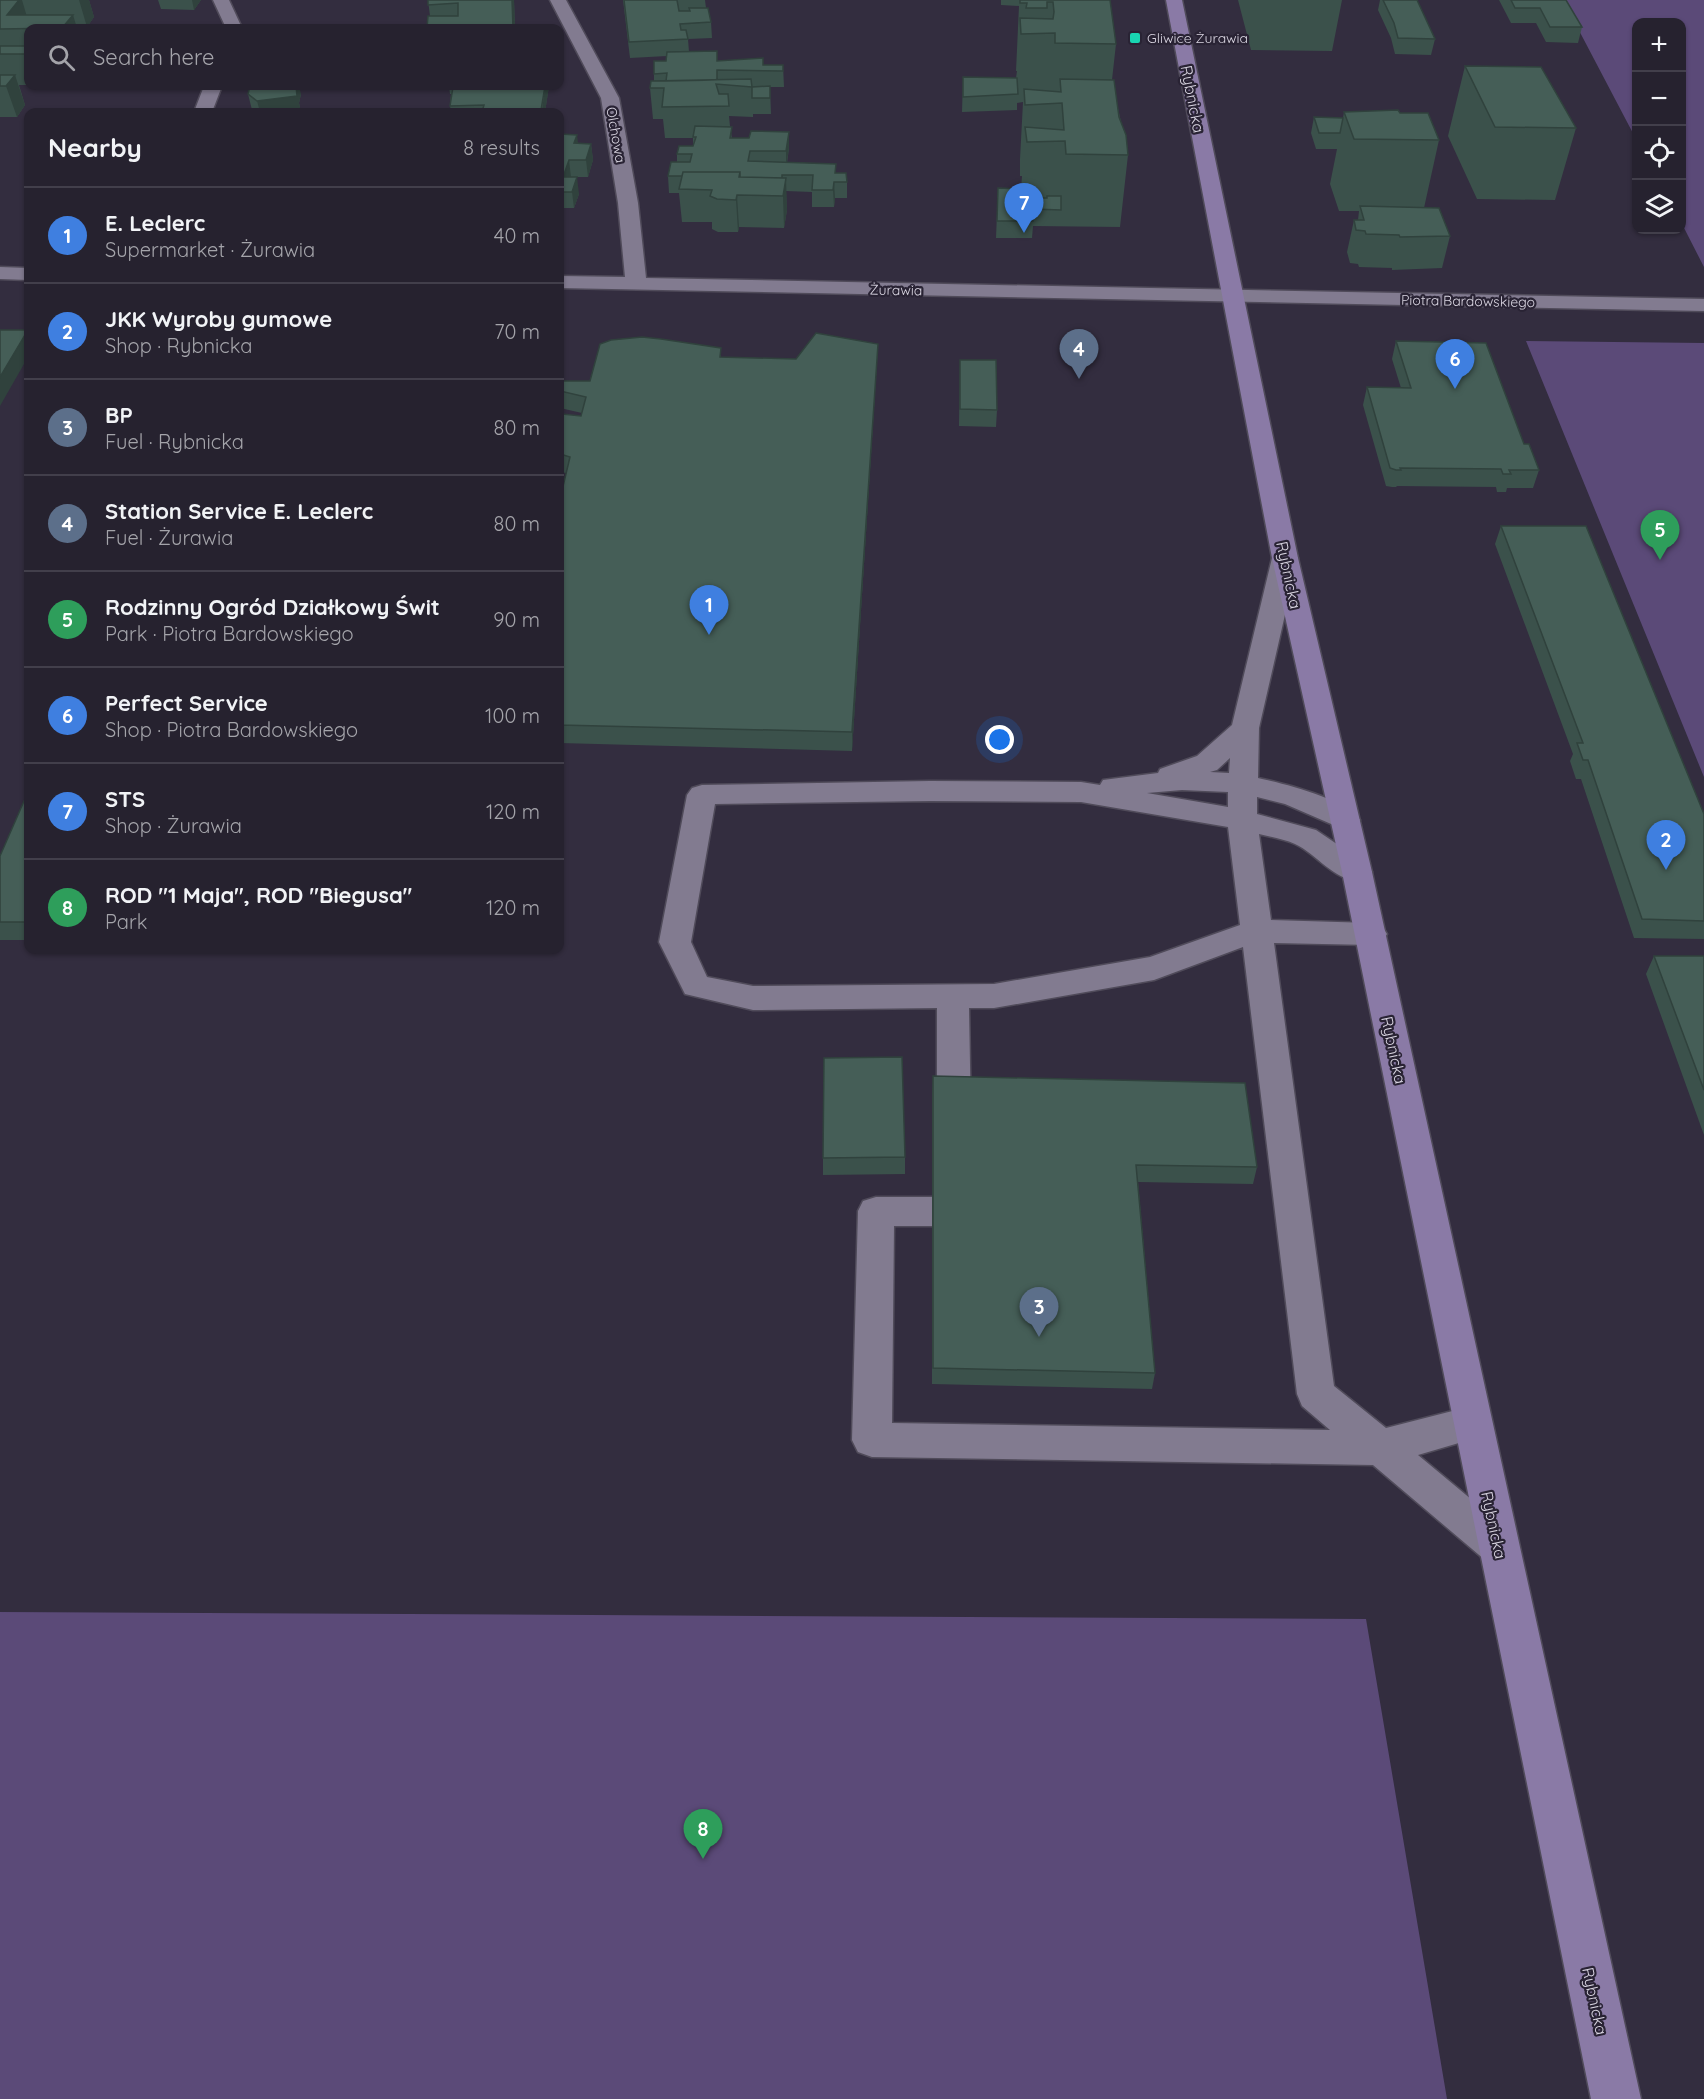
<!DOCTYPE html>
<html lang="en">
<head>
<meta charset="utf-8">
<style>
	body { margin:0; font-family:Quicksand,sans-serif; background:#2e2a37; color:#f1f3f6 }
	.controls { position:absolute; right:18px; top:18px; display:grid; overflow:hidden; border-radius:12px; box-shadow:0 2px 4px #0004 }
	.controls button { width:54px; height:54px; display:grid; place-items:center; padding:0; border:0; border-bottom:2px solid #423f4b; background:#26222f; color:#f1f3f6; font:30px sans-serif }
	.you { position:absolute; left:1000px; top:740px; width:21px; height:21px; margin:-15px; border:4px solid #fff; border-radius:50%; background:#1a73e8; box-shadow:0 0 0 9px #1a73e833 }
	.badge { display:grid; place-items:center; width:39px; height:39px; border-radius:50%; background:#19d5b2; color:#fff; font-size:20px; font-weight:700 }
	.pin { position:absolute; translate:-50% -50px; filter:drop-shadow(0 2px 3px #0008) }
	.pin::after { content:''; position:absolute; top:32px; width:21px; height:18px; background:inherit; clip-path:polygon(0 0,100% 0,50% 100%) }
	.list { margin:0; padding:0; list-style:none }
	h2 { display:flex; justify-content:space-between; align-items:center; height:78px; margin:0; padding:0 24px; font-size:26px }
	h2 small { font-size:20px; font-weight:400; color:#a4a4aa }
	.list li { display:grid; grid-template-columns:39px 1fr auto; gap:18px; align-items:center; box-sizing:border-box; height:96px; padding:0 24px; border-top:2px solid #423f4b }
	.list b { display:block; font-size:22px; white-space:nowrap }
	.list p { margin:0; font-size:20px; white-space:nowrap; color:#a4a4aa }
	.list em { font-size:20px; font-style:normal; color:#a4a4aa }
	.icon { flex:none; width:33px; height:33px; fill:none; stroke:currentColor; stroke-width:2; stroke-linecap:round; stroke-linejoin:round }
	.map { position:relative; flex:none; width:1704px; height:2099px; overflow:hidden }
	.search { position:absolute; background:#26222f; box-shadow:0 2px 4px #0004; left:24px; top:24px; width:540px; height:66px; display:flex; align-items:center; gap:15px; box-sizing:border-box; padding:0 21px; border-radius:12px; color:#a4a4aa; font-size:22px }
	.panel { position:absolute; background:#26222f; box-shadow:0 2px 4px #0004; left:24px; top:108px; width:540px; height:846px; border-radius:12px }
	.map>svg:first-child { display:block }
	.green { fill:#5b4a78 }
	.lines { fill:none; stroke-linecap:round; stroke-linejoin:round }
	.minor-casing { stroke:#504b5a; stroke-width:3 }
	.major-casing { stroke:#504b5a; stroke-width:3 }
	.minor { fill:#827b90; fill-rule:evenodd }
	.major { fill:#8a7aa6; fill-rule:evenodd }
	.wall { fill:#3b514b }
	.shaded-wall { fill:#30423d }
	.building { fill:#455e57; stroke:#30423d; stroke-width:1.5 }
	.poi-dot { fill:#19d5b2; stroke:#292334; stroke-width:2 }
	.labels { text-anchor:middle; stroke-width:4.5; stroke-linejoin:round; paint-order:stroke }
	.far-poi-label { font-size:14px; fill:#d9d5e1; stroke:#292334; text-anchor:start }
	.far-street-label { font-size:14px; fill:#d9d5e1; stroke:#292334 }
	.street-label { font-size:16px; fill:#d9d5e1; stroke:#292334 }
</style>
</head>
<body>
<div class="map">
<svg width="1704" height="2099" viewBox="0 0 1704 2099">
	<rect width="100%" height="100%" fill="#332d3f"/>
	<path class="green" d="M 1563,0 L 1704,0 L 1704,267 L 1682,224 L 1682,22 L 1636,22 L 1636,139 Z
		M 1526,341 L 1704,343 L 1704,777 Z
		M 0,1612 L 1366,1619 L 1447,2099 L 0,2099 Z"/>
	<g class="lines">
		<defs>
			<path id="minor" d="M 213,0 L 229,0 L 242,28 L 226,28 Z
				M 550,0 L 566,0 L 619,98 L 638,203 L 646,278 L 1704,299 L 1704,311 L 560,288 L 560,276 L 625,277 L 618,203 L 601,98 Z
				M 204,86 L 222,86 L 212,112 L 194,112 Z
				M 0,267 L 28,268 L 28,280 L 0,279 Z
				M 1285,550 L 1294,553 L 1298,558 L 1259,728 L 1258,778 C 1282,783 1347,799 1360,820 L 1355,827 L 1345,830 L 1285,804 L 1257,797 L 1257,814 L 1316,830 L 1368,865 L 1372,872 L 1368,879 C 1339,888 1319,855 1295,844 C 1284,839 1271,837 1259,834 L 1271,920 L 1371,923 L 1382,926 L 1387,934 L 1382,942 L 1371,945 L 1274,943 L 1334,1386 L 1386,1428 L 1472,1406 L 1486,1411 L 1491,1423 L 1486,1435 L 1418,1455 L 1513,1534 L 1519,1547 L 1513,1560 L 1499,1566 L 1485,1560 L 1373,1465 L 872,1457 L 858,1452 L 852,1440 L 858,1211 L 863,1201 L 876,1197 L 936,1197 L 936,1190 L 942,1180 L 954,1176 L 966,1180 C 974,1194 974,1208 967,1222 L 954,1226 L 894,1226 L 892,1423 L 1330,1430 L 1302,1406 L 1297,1394 L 1243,947 L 1154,980 L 994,1008 L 969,1008 L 971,1121 L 966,1130 L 954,1134 L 942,1130 L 937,1121 L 937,1008 L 753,1010 L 685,994 L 659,942 L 687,795 L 692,788 L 702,785 L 930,781 L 1081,782 L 1100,785 L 1103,780 L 1158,773 L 1160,769 L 1197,756 L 1232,725 L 1272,558 L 1276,553 ZM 1230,758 L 1229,773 L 1210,772 L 1217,770 ZM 1182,790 L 1228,792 L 1228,807 L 1147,793 ZM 930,801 L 1081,802 L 1228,827 L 1240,925 L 1150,957 L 994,984 L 753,986 L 707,977 L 691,942 L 715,804 Z"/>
			<path id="major" d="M 1166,0 L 1182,0 L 1298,558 L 1372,872 L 1641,2099 L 1591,2099 L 1342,872 L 1272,558 Z"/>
		</defs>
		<use href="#minor" class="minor-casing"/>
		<use href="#major" class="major-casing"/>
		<use href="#minor" class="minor"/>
		<use href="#major" class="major"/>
	</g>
	<path class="wall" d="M 0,0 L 89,0 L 94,17 L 87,27 L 77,27 L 77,28 L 28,28 L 28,85 L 19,85 L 25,105 L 17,117 L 0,117 Z
		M 158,0 L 201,0 L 194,10 L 161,9 Z
		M 428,0 L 514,0 L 515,28 L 430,16 Z
		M 623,0 L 705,0 L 706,8 L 711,22 L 712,38 L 688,39 L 689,52 L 718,61 L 763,65 L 783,65 L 784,87 L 770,87 L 771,114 L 753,114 L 753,117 L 729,116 L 730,126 L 732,138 L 789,148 L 787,163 L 836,173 L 847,182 L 847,198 L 835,198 L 834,207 L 812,207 L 812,192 L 786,191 L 787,210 L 784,228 L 739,227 L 738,232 L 718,232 L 712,229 L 712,222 L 682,222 L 679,193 L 669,193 L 668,176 L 677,162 L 677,154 L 693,146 L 693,138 L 665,138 L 663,119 L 653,119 L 650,88 L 654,81 L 654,74 L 666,61 L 667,56 L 630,58 Z
		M 1001,0 L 1110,0 L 1116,44 L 1112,80 L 1128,155 L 1120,227 L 1033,226 L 1032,238 L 996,238 L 998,188 L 1021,189 L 1022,176 L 1020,176 L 1020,159 L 1023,102 L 1017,103 L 1017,110 L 962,112 L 963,77 L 1016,78 L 1017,71 L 1016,71 L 1019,6 L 1001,5 Z
		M 1238,0 L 1342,0 L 1332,51 L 1251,50 Z
		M 1380,0 L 1417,0 L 1435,39 L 1431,55 L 1395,54 L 1391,38 L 1378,10 Z
		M 1499,0 L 1566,0 L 1582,27 L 1578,43 L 1546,42 L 1536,23 L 1511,23 Z
		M 1465,66 L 1576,128 L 1555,200 L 1477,199 L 1448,136 Z
		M 449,86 L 549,86 L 545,112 L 451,112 L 450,106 L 451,94 L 450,94 Z
		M 248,94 L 301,94 L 299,103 L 301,112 L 255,112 L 252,110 Z
		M 1344,112 L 1400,113 L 1439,140 L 1424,208 L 1450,236 L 1442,268 L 1392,270 L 1392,268 L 1359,267 L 1358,264 L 1350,263 L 1347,252 L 1354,220 L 1358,220 L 1359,211 L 1339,211 L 1330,184 L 1337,149 L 1316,149 L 1311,133 L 1314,117 L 1343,118 Z
		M 560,134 L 578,143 L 591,144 L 593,160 L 588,177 L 571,177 L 579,194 L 574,208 L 560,208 L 560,210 Z
		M 1396,341 L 1524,444 L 1539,470 L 1533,488 L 1507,488 L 1506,492 L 1497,492 L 1496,487 L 1397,486 L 1396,487 L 1392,487 L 1386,486 L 1363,405 L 1367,387 L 1401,388 L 1392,359 Z
		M 721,348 L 721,357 L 877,361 L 852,751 L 560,743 L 560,499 L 566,473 L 560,472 L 560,417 L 581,416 L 582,413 L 560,408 L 560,381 L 590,381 Z
		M 960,360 L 997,410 L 996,427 L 959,426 Z
		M 1501,526 L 1704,814 L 1704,939 L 1634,938 L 1581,779 L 1576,779 L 1570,761 L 1573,754 L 1495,544 Z
		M 28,792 L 28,940 L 0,940 L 0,856 Z
		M 1654,956 L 1704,956 L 1704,1135 L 1646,974 Z
		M 933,1076 L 1257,1167 L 1253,1184 L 1138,1182 L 1155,1373 L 1152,1389 L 932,1384 L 932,1094 Z
		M 905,1157 L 905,1174 L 823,1175 L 823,1158 Z"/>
	<path class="shaded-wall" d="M 19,0 L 22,0 L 30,27 L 7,15 Z
		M 79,0 L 89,0 L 94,17 L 87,27 Z
		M 192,0 L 201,0 L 194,10 Z
		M 512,0 L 514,0 L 515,28 L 513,28 Z
		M 73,15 L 77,28 L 62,28 Z
		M 15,75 L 25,105 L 17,117 L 6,86 Z
		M 296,86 L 299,86 L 301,94 L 299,103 L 301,112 L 260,112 L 257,101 L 295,88 Z
		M 545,86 L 549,86 L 545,112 L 542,112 Z
		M 789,132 L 789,148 L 786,167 L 786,151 Z
		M 577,135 L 579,151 L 574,143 Z
		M 591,144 L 593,160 L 588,177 L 586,160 Z
		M 569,160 L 571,177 L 566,192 L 563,177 Z
		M 577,177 L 579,194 L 574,208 L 572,192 Z
		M 786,178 L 787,210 L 784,228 L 783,196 Z
		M 834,182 L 835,198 L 834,207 L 833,190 Z
		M 737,195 L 739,227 L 738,232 L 736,200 Z
		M 28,330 L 28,357 L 0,406 L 0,377 Z
		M 878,344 L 877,361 L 852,751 L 852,732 Z"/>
	<path class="building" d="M 0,0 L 19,0 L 7,15 L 73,15 L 62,28 L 0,29 Z
		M 428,0 L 512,0 L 513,28 L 427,28 L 428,16 L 458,16 L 458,3 L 428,5 Z
		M 624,0 L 677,0 L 679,11 L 690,11 L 689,8 L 708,8 L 711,22 L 680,24 L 681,30 L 686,30 L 688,39 L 629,42 Z
		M 1020,0 L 1110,0 L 1116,44 L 1055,43 L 1055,33 L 1021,34 L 1020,18 L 1053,19 L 1054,12 L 1053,2 L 1047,2 L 1047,8 L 1026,8 L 1027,3 L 1020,3 Z
		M 1383,0 L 1417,0 L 1435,39 L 1398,38 L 1394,23 Z
		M 1511,0 L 1566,0 L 1582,27 L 1550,27 L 1540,8 L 1515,8 Z
		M 0,46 L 28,46 L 28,54 L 0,54 Z
		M 717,51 L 717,61 L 763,58 L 763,65 L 783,65 L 783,71 L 717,70 L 717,80 L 666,81 L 667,73 L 654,74 L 654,61 L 666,61 L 667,52 Z
		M 1465,66 L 1541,67 L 1576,128 L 1495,127 Z
		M 0,75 L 15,75 L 6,86 L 0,86 Z
		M 963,77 L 1017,78 L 1018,94 L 963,97 Z
		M 751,79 L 752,87 L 716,84 L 719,94 L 728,94 L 729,106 L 662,107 L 664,88 L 650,88 L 651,81 Z
		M 1060,79 L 1114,80 L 1119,117 L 1126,135 L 1128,155 L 1066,154 L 1065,141 L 1027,142 L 1025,127 L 1064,130 L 1062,103 L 1025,105 L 1024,89 L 1061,92 Z
		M 250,86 L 296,86 L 297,96 L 257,101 L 248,94 Z
		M 488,86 L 545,86 L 541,110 L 482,112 L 484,105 L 450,106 L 453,87 L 488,87 Z
		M 770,86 L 770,98 L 752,98 L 752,87 Z
		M 1398,110 L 1400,113 L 1428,113 L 1439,140 L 1354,139 L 1344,112 Z
		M 1314,117 L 1343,118 L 1340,133 L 1319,133 Z
		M 695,126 L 732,127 L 730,138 L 749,138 L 751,131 L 789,132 L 786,151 L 750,151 L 748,161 L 836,164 L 835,173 L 846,173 L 847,182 L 834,182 L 833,190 L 812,190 L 813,175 L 782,175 L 782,178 L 740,177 L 740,172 L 683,172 L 682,176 L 668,176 L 671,162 L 690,162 L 692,154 L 677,154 L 679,146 L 693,146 L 696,137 L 693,137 Z
		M 560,134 L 577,135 L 574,143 L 591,144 L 586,160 L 569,160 L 563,177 L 577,177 L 572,192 L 560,192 Z
		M 683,172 L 740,172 L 739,177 L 786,178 L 783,196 L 737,195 L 736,200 L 717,199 L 710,196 L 712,190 L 679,189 Z
		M 998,188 L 1023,189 L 1023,198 L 1047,198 L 1047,196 L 1061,196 L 1061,210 L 1033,209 L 1033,221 L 997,221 Z
		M 1360,206 L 1439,208 L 1450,236 L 1400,237 L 1399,235 L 1366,234 L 1365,231 L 1356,230 L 1354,220 L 1364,220 Z
		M 0,330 L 28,330 L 0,377 Z
		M 816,333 L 878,344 L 852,732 L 560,725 L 560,499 L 570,457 L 560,454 L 560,417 L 562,414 L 581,416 L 586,397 L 560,391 L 560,381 L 590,381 L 600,344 L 611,340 L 642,337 L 661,339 L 721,348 L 720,357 L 796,359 Z
		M 1396,341 L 1486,343 L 1524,444 L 1529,444 L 1539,470 L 1509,470 L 1511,474 L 1503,474 L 1501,469 L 1400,468 L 1401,470 L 1396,470 L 1390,468 L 1367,387 L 1411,388 Z
		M 960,360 L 996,360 L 997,410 L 960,409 Z
		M 1501,526 L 1586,526 L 1704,814 L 1704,921 L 1642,919 L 1588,760 L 1583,760 L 1577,743 L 1583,743 Z
		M 28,792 L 28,922 L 0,922 L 0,856 Z
		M 1654,956 L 1704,956 L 1704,1090 Z
		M 902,1057 L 905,1157 L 823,1158 L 824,1058 Z
		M 933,1076 L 1245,1083 L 1257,1167 L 1136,1165 L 1155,1373 L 933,1368 Z"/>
	<rect class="poi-dot" x="1129" y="32" width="12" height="12" rx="3"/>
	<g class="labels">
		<g class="far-poi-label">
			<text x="1147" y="43">Gliwice Żurawia</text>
		</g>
		<g class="far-street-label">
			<text transform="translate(616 135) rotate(80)" y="5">Olchowa</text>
			<text transform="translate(896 290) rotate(1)" y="5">Żurawia</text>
			<text transform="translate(1468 301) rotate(1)" y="5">Piotra Bardowskiego</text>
		</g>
		<g class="street-label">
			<text transform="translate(1193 99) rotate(79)" y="6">Rybnicka</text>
			<text transform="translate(1289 575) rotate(78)" y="6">Rybnicka</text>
			<text transform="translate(1394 1050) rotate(78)" y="6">Rybnicka</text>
			<text transform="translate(1494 1525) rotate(78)" y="6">Rybnicka</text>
			<text transform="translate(1595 2001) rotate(78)" y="6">Rybnicka</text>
		</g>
	</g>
</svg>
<div class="controls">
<button>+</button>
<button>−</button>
<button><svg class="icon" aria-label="locate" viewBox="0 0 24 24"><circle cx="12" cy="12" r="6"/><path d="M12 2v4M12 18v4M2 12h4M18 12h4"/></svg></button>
<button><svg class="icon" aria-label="layers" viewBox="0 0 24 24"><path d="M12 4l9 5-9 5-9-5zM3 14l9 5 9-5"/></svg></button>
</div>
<div class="you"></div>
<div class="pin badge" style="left:709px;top:635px;background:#3f7fe0">1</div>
<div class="pin badge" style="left:1666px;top:870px;background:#3f7fe0">2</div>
<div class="pin badge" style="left:1039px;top:1337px;background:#5c6f8a">3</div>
<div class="pin badge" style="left:1079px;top:379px;background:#5c6f8a">4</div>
<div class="pin badge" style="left:1660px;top:560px;background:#2e9e5b">5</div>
<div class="pin badge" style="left:1455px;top:389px;background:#3f7fe0">6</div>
<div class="pin badge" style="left:1024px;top:233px;background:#3f7fe0">7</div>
<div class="pin badge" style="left:703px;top:1859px;background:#2e9e5b">8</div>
<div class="search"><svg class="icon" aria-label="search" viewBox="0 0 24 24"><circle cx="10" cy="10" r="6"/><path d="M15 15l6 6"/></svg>Search here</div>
<section class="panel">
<h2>Nearby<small>8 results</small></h2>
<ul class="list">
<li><span class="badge" style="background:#3f7fe0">1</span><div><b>E. Leclerc</b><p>Supermarket · Żurawia</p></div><em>40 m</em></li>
<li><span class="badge" style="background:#3f7fe0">2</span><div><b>JKK Wyroby gumowe</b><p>Shop · Rybnicka</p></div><em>70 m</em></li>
<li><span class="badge" style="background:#5c6f8a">3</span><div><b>BP</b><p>Fuel · Rybnicka</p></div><em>80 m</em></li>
<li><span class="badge" style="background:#5c6f8a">4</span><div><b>Station Service E. Leclerc</b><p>Fuel · Żurawia</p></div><em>80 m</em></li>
<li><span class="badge" style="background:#2e9e5b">5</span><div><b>Rodzinny Ogród Działkowy Świt</b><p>Park · Piotra Bardowskiego</p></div><em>90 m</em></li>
<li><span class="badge" style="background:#3f7fe0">6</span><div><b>Perfect Service</b><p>Shop · Piotra Bardowskiego</p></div><em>100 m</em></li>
<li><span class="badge" style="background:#3f7fe0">7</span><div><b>STS</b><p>Shop · Żurawia</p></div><em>120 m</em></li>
<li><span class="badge" style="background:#2e9e5b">8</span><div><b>ROD &quot;1 Maja&quot;, ROD &quot;Biegusa&quot;</b><p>Park</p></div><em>120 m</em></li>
</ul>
</section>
</div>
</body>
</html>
